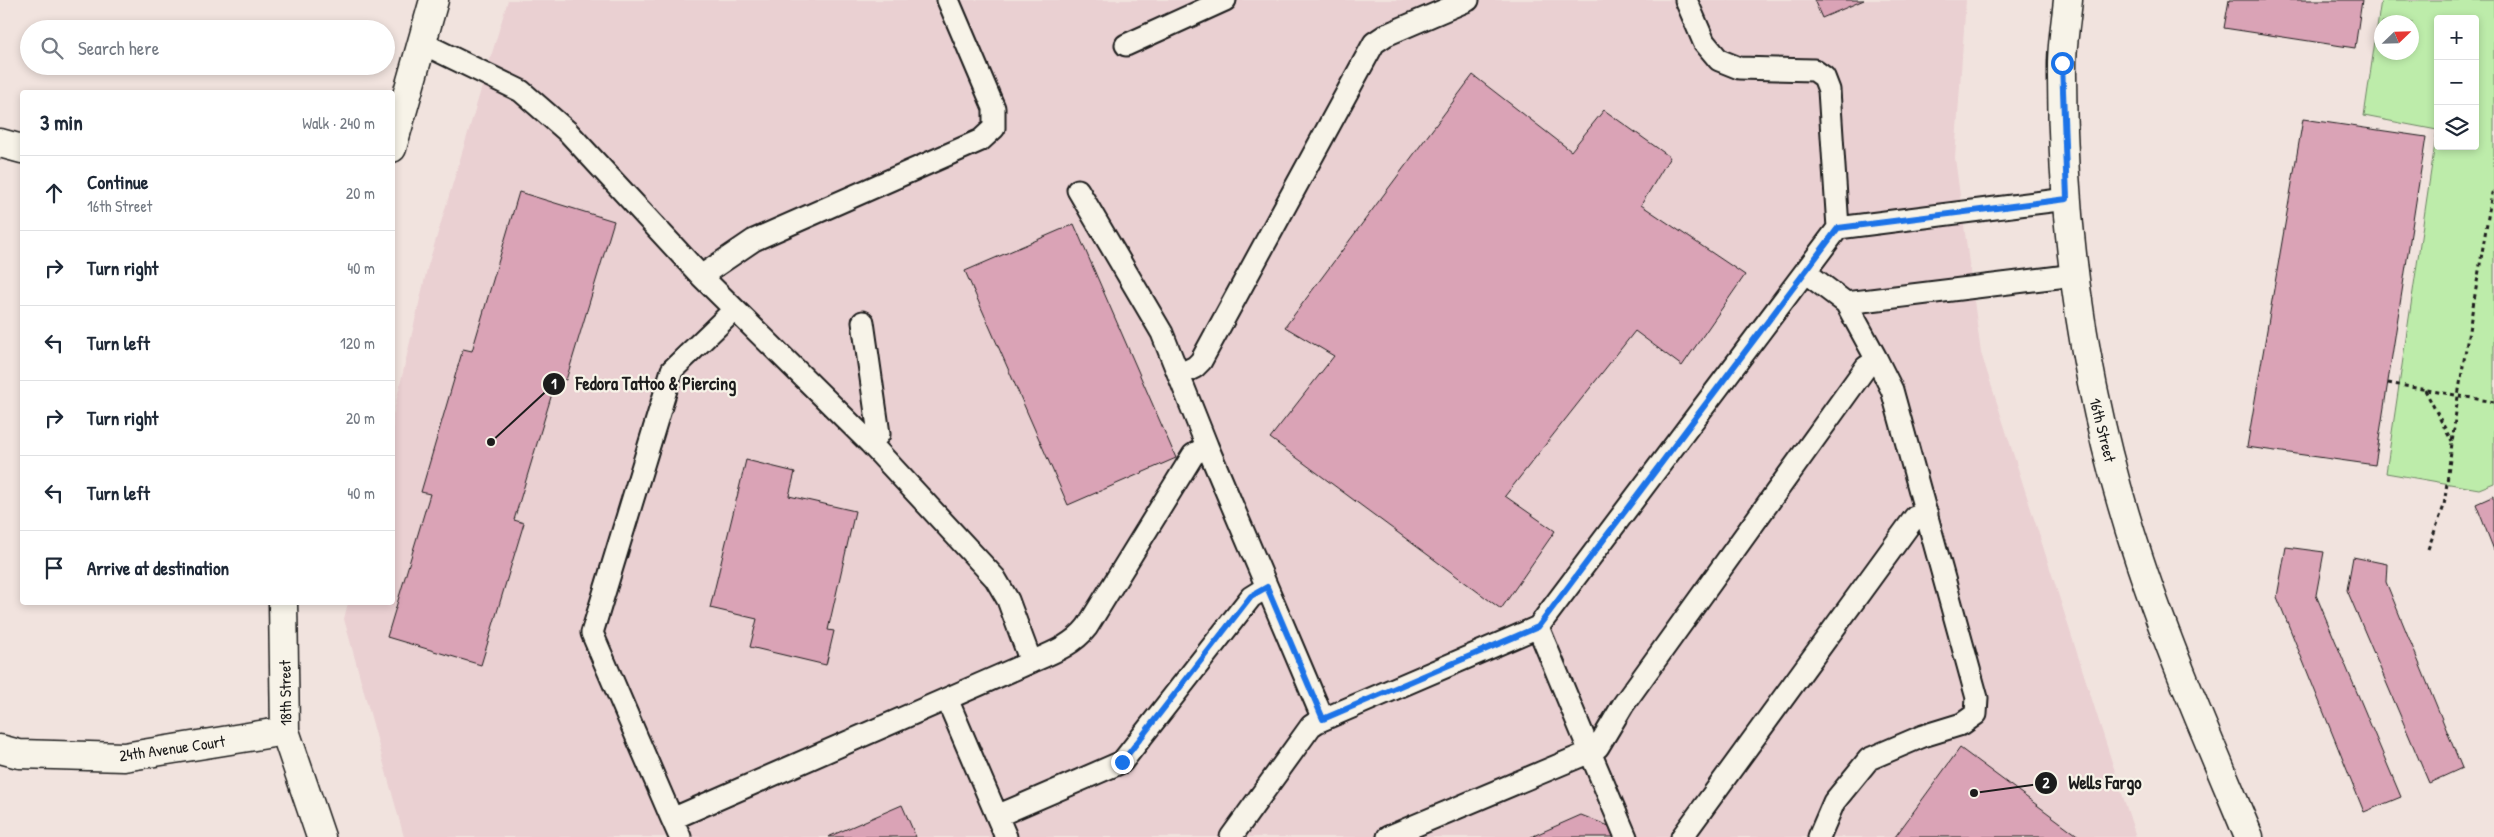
<!DOCTYPE html>
<html lang="en">
<head>
<meta charset="utf-8">
<style>
	body { margin:0; font-family:"Patrick Hand",sans-serif; background:#f6f6f7; color:#1f2937 }
	.controls { position:absolute; right:15px; top:15px; display:grid; overflow:hidden; border-radius:5px; box-shadow:0 2px 8px #0003 }
	.controls button { width:45px; height:45px; display:grid; place-items:center; padding:0; border:0; border-bottom:1px solid #e0e1e3; background:#fff; color:#1f2937; font:25px sans-serif }
	.compass { position:absolute; left:2374px; top:15px; width:45px; height:45px; border-radius:50%; background:#fff; box-shadow:0 2px 8px #0003; rotate:67deg }
	.stop { position:absolute; width:15px; height:15px; margin:-11px; border:4px solid #1a73e8; border-radius:50%; background:#fff }
	.stop.end { background:#1a73e8; border-color:#fff; box-shadow:0 1px 5px #0008 }
	.list { margin:0; padding:0; list-style:none }
	h2 { display:flex; justify-content:space-between; align-items:center; height:65px; margin:0; padding:0 20px; font-size:21px }
	h2 small { font-size:16px; font-weight:400; color:#747a83 }
	.list li { display:grid; grid-template-columns:32px 1fr auto; gap:15px; align-items:center; box-sizing:border-box; height:75px; padding:0 20px; border-top:1px solid #e0e1e3 }
	.list b { display:block; font-size:19px; white-space:nowrap }
	.list p { margin:0; font-size:16px; white-space:nowrap; color:#747a83 }
	.list em { font-size:16px; font-style:normal; color:#747a83 }
	.icon { flex:none; width:28px; height:28px; fill:none; stroke:currentColor; stroke-width:2; stroke-linecap:round; stroke-linejoin:round }
	.map { position:relative; flex:none; width:2494px; height:837px; overflow:hidden }
	.search { position:absolute; background:#fff; box-shadow:0 2px 8px #0003; left:20px; top:20px; width:375px; height:55px; display:flex; align-items:center; gap:12px; box-sizing:border-box; padding:0 18px; border-radius:28px; color:#747a83; font-size:19px }
	.panel { position:absolute; background:#fff; box-shadow:0 2px 8px #0003; left:20px; top:90px; width:375px; height:515px; border-radius:5px }
	.map>svg:first-child { display:block }
	.built { fill:#ead0d2 }
	.green { fill:#bdecaa; stroke:#6c8463; fill-rule:evenodd }
	.building { fill:#daa3b6; stroke:#1c1c1c }
	.lines { fill:none; stroke-linecap:round; stroke-linejoin:round }
	.lane-casing { stroke:#1c1c1c; stroke-width:25 }
	.street-casing { stroke:#1c1c1c; stroke-width:31 }
	.secondary-casing { stroke:#1c1c1c; stroke-width:31 }
	.path { stroke:#1c1c1c; stroke-width:3; stroke-dasharray:4 4; stroke-linecap:butt }
	.lane { stroke:#f7f3e8; stroke-width:21 }
	.street { stroke:#f7f3e8; stroke-width:28 }
	.secondary { stroke:#f7f3e8; stroke-width:28 }
	.route { stroke:#1a73e8; stroke-width:6 }
	.labels { text-anchor:middle; stroke-width:4.5; stroke-linejoin:round; paint-order:stroke }
	.street-label { font-size:16px; fill:#1c1c1c; stroke:#f7f3e8 }
	.leader { fill:none; stroke:#1c1c1c; stroke-width:2 }
	.callout-dot { fill:#1c1c1c; stroke:#f7f3e8; stroke-width:2 }
	.mark-label { font-size:15px; text-anchor:middle; font-weight:bold; fill:#fff }
	.callout-label { font-size:18px; text-anchor:middle; font-weight:bold; fill:#1c1c1c; stroke:#f7f3e8; stroke-width:4.5; stroke-linejoin:round; paint-order:stroke }
</style>
</head>
<body>
<div class="map">
<svg width="2494" height="837" viewBox="0 0 2494 837">
	<rect width="100%" height="100%" fill="#f1e3de"/>
	<filter id="ink" filterUnits="userSpaceOnUse"><feTurbulence type="fractalNoise" baseFrequency=".02" numOctaves="2"/><feDisplacementMap in="SourceGraphic" scale="10" xChannelSelector="R" yChannelSelector="G"/><feConvolveMatrix kernelMatrix="1 2 1 2 8 2 1 2 1" color-interpolation-filters="sRGB"/></filter>
	<g filter="url(#ink)">
		<path class="built" d="M 508,0 L 1966,0 L 1955,158 L 1981,353 L 2136,837 L 404,837 L 344,619 L 348,603 L 392,602 L 393,415 L 427,269 Z"/>
		<path class="green" d="M 2381,0 L 2494,0 L 2494,483 L 2479,489 L 2386,473 L 2437,130 L 2364,116 ZM 2438,19 L 2475,19 L 2475,146 L 2438,146 ZM 2382,22 L 2412,22 L 2412,52 L 2382,52 Z"/>
		<path class="building" d="M 1814,0 L 1864,0 L 1822,18 Z
			M 2229,0 L 2362,0 L 2355,48 L 2224,28 Z
			M 1473,75 L 1571,151 L 1604,110 L 1670,157 L 1641,205 L 1745,275 L 1682,366 L 1635,331 L 1505,496 L 1555,531 L 1501,609 L 1270,438 L 1334,356 L 1285,327 Z
			M 2303,119 L 2426,137 L 2375,465 L 2247,447 Z
			M 519,192 L 614,221 L 566,380 L 557,377 L 514,520 L 524,523 L 481,665 L 387,637 L 430,494 L 421,492 L 463,349 L 472,351 Z
			M 1074,224 L 1176,458 L 1068,505 L 965,271 Z
			M 746,460 L 795,472 L 789,496 L 855,511 L 828,630 L 834,631 L 826,665 L 750,647 L 757,619 L 710,608 Z
			M 2494,496 L 2494,550 L 2476,504 Z
			M 2286,547 L 2324,552 L 2316,595 L 2401,797 L 2364,812 L 2277,597 Z
			M 2353,557 L 2387,564 L 2386,582 L 2462,768 L 2429,783 L 2347,590 Z
			M 1960,748 L 2080,837 L 1895,837 Z
			M 902,805 L 916,837 L 828,837 Z
			M 1581,815 L 1619,830 L 1616,837 L 1531,837 Z"/>
		<g class="lines">
			<defs>
				<path id="lane" d="M 422,43 L 521,91 L 568,132 L 701,276 L 870,443 L 995,578 L 1008,600 L 1031,662 L 672,819 L 680,837
					M 1126,45 L 1225,0
					M 1838,228 L 2067,199
					M 701,276 L 754,240 L 981,140 L 994,128 L 994,108 L 948,0
					M 1846,303 L 2075,275
					M 863,322 L 879,434 L 870,443
					M 1179,375 L 1195,367 L 1201,361 L 1374,43 L 1386,35 L 1468,0
					M 1207,446 L 1323,719
					M 1031,662 C 1052,653 1073,645 1087,627 L 1193,455 L 1207,446 L 1162,333 L 1078,190
					M 947,699 L 997,816
					M 672,819 L 592,633 L 672,370 L 734,310
					M 1006,837 L 997,816 L 1122,762 L 1251,597 L 1267,587
					M 1231,837 L 1311,726 L 1317,722 L 1538,627 L 1838,228 L 1829,90 L 1824,77 L 1814,70 L 1739,68 L 1719,60 L 1704,42 L 1686,0
					M 1388,837 L 1590,752 L 1538,627
					M 1626,837 L 1590,752 L 1598,747 L 1623,705 L 1866,367 L 1877,360 L 1846,303 L 1805,272
					M 1682,837 L 1915,517 L 1927,514
					M 1819,837 L 1834,802 L 1869,759 L 1923,736 L 1962,724 L 1976,714 L 1977,698 L 1892,390 L 1877,360"/>
				<path id="street" d="M 0,143 L 22,149
					M 392,148 L 434,0
					M 283,602 L 285,731 L 321,837
					M 0,749 L 19,754 L 124,757 L 285,731"/>
				<path id="secondary" d="M 2068,0 C 2066,21 2062,44 2062,65 C 2061,234 2086,402 2140,562 C 2171,655 2211,746 2249,837"/>
			</defs>
			<use href="#lane" class="lane-casing"/>
			<use href="#street" class="street-casing"/>
			<use href="#secondary" class="secondary-casing"/>
			<path class="path" d="M 2388,383 L 2494,402
				M 2425,390 L 2452,442
				M 2428,549 L 2444,506 L 2458,396 L 2492,193 L 2494,192"/>
			<use href="#lane" class="lane"/>
			<use href="#street" class="street"/>
			<use href="#secondary" class="secondary"/>
		</g>
	</g>
	<g class="lines" filter="url(#ink)">
		<path class="route" d="M 1122,762 L 1251,596 L 1267,587 L 1323,719 L 1538,627 L 1838,228 L 2067,199 L 2062,63"/>
	</g>
	<g class="labels">
		<g class="street-label">
			<text transform="translate(2103 430) rotate(76)" y="6">16th Street</text>
			<text transform="translate(285 693) rotate(-91)" y="6">18th Street</text>
			<text transform="translate(172 748) rotate(-8)" y="6">24th Avenue Court</text>
		</g>
	</g>
	<path class="leader" d="M491 442L554 384M1974 793L2046 783"/>
	<g class="callout-dot">
		<circle cx="491" cy="442" r="5"/>
		<circle cx="1974" cy="793" r="5"/>
		<circle cx="554" cy="384" r="12"/>
		<circle cx="2046" cy="783" r="12"/>
	</g>
	<g class="mark-label">
		<text x="554" y="389">1</text>
		<text x="2046" y="788">2</text>
	</g>
	<g class="callout-label">
		<text x="656" y="390">Fedora Tattoo &amp; Piercing</text>
		<text x="2105" y="789">Wells Fargo</text>
	</g>
</svg>
<div class="controls">
<button>+</button>
<button>−</button>
<button><svg class="icon" aria-label="layers" viewBox="0 0 24 24"><path d="M12 4l9 5-9 5-9-5zM3 14l9 5 9-5"/></svg></button>
</div>
<svg class="compass" viewBox="-18 -18 36 36"><path d="M0-13l5 13h-10z" fill="#e53935"/><path d="M0 13l5-13h-10z" fill="#747a83"/></svg>
<div class="stop" style="left:2062px;top:63px"></div>
<div class="stop end" style="left:1122px;top:762px"></div>
<div class="search"><svg class="icon" aria-label="search" viewBox="0 0 24 24"><circle cx="10" cy="10" r="6"/><path d="M15 15l6 6"/></svg>Search here</div>
<section class="panel">
<h2>3 min<small>Walk · 240 m</small></h2>
<ul class="list">
<li><svg class="icon" aria-label="ahead" viewBox="0 0 24 24"><path d="M12 20V5M6 11l6-6 6 6"/></svg><div><b>Continue</b><p>16th Street</p></div><em>20 m</em></li>
<li><svg class="icon" aria-label="right" viewBox="0 0 24 24"><path d="M7 20v-9h11M14 6l5 5-5 5"/></svg><div><b>Turn right</b></div><em>40 m</em></li>
<li><svg class="icon" aria-label="left" viewBox="0 0 24 24"><path d="M17 20v-9H6M10 6l-5 5 5 5"/></svg><div><b>Turn left</b></div><em>120 m</em></li>
<li><svg class="icon" aria-label="right" viewBox="0 0 24 24"><path d="M7 20v-9h11M14 6l5 5-5 5"/></svg><div><b>Turn right</b></div><em>20 m</em></li>
<li><svg class="icon" aria-label="left" viewBox="0 0 24 24"><path d="M17 20v-9H6M10 6l-5 5 5 5"/></svg><div><b>Turn left</b></div><em>40 m</em></li>
<li><svg class="icon" aria-label="arrive" viewBox="0 0 24 24"><path d="M6 21V4h12l-3 4 3 4H6"/></svg><div><b>Arrive at destination</b></div></li>
</ul>
</section>
</div>
</body>
</html>
